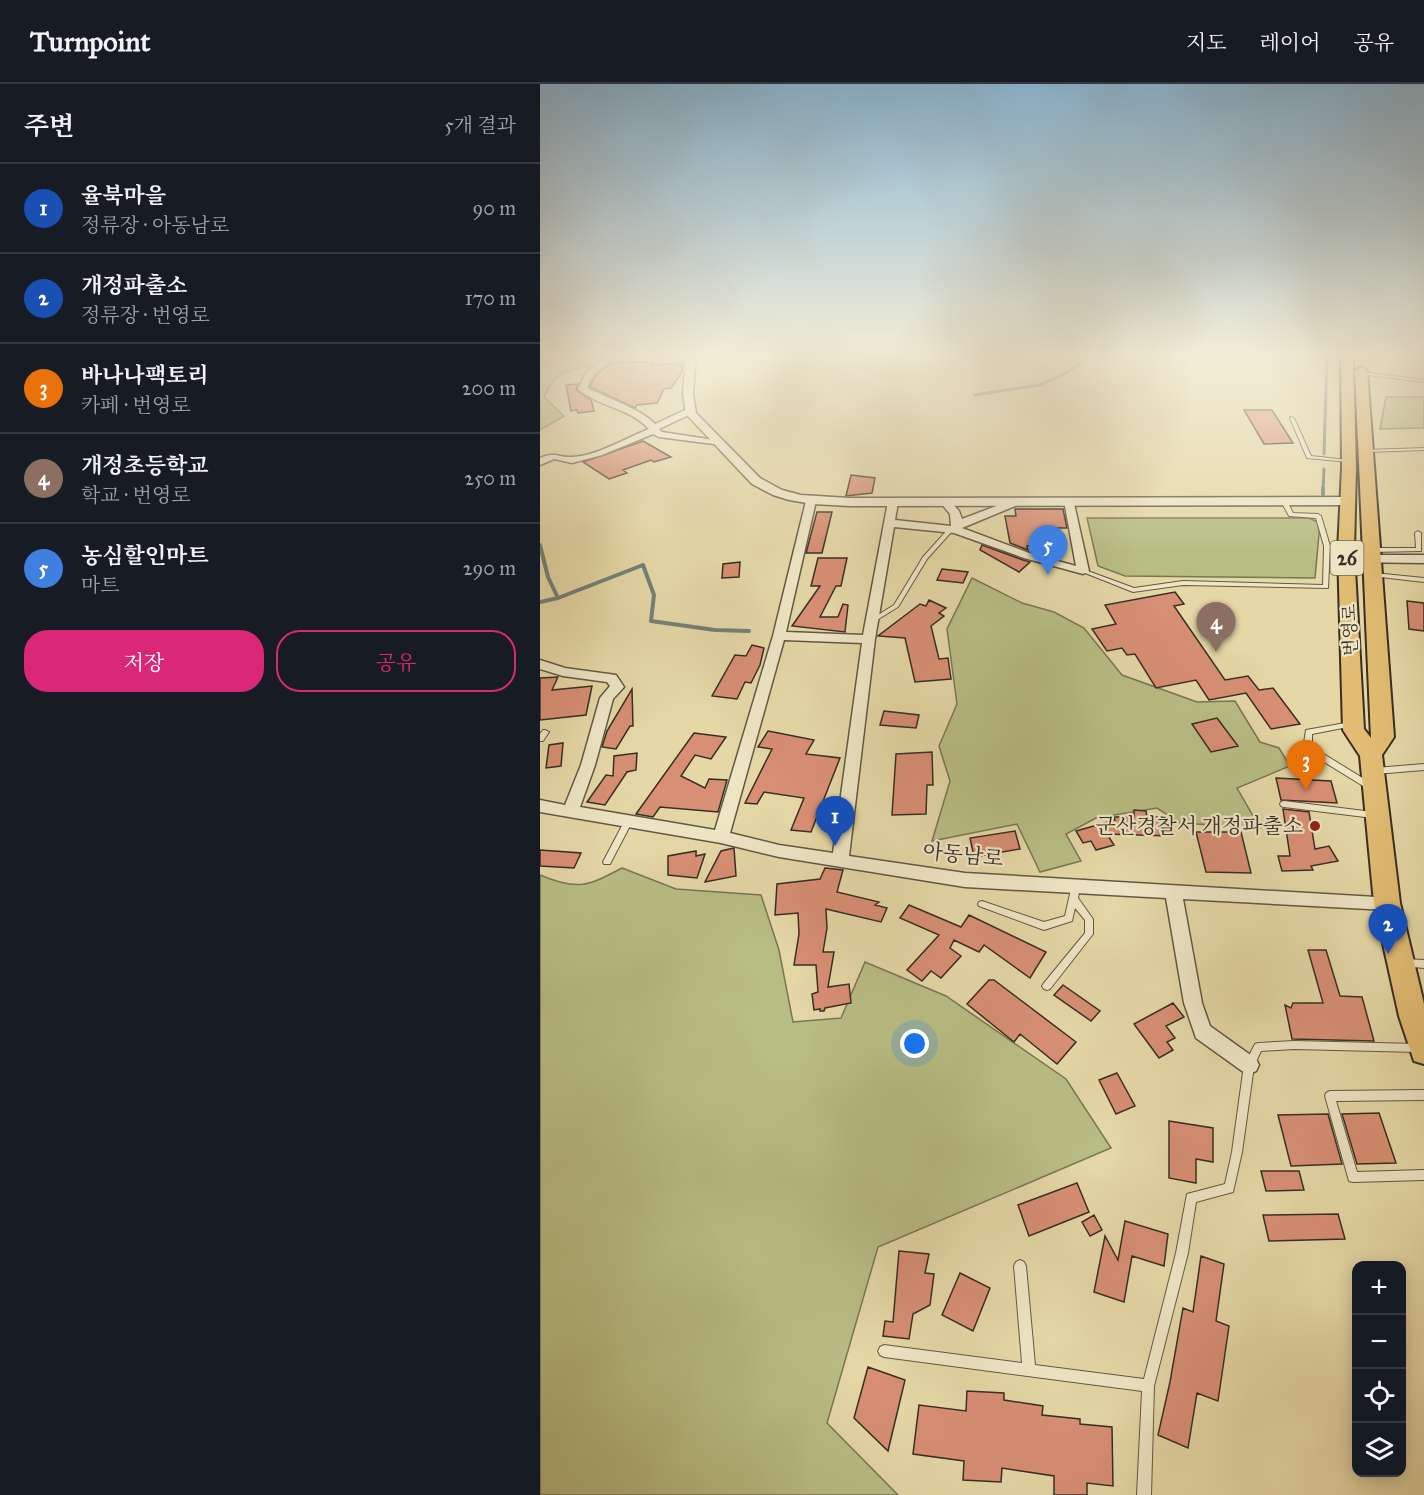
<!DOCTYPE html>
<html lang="ko">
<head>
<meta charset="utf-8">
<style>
	body { margin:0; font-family:"IM FELL Great Primer","Noto Serif KR",serif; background:#20242c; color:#f1f3f6 }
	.controls { position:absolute; right:18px; bottom:18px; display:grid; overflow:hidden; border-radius:12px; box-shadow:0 3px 15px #0003 }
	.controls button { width:54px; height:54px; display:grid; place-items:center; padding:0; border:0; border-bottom:2px solid #363941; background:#171b24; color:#f1f3f6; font:30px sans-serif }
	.you { position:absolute; left:375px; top:960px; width:21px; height:21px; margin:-15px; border:4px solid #fff; border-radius:50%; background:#1a73e8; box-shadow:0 0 0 9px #1a73e833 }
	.badge { display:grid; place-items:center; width:39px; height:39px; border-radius:50%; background:#db2777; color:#fff; font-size:20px; font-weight:700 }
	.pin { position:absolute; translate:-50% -50px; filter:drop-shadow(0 2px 3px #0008) }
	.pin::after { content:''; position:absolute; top:32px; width:21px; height:18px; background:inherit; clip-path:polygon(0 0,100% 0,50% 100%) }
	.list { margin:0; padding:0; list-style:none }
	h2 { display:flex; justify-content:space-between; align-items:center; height:78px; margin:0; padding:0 24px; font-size:26px }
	h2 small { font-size:20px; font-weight:400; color:#9ea1a6 }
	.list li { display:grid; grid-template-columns:39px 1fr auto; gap:18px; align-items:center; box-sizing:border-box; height:90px; padding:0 24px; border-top:2px solid #363941 }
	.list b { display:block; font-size:22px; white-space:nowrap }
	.list p { margin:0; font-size:20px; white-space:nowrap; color:#9ea1a6 }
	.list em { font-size:20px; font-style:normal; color:#9ea1a6 }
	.actions { display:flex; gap:12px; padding:18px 24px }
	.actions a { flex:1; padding:14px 0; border:2px solid #db2777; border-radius:24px; text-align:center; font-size:21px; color:#db2777 }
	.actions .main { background:#db2777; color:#fff }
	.icon { flex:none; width:33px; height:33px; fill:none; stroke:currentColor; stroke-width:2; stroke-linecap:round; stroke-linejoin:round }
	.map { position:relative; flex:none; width:884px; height:1411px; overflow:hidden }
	header { display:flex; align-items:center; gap:36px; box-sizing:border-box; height:84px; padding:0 30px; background:#171b24; border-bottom:2px solid #363941 }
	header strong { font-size:28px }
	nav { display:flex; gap:33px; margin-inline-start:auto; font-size:21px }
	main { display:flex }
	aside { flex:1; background:#171b24 }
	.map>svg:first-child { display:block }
	.green { fill:#b8bd84; stroke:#787654; stroke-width:1.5 }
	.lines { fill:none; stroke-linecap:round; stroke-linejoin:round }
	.stream-far1 { stroke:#748079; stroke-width:3 }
	.stream { stroke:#748079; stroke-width:4 }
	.building { fill:#d88f74; stroke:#392e23; stroke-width:1.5 }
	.service-casing { stroke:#645844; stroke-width:2 }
	.minor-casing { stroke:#645844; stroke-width:3 }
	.tertiary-casing { stroke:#645844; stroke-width:3 }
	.primary-casing { stroke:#392e23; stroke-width:4 }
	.service { fill:#eee5c5; fill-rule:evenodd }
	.minor { fill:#eee5c5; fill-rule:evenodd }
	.tertiary { fill:#eee5c5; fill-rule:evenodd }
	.primary { fill:#e2bc73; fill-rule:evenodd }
	.poi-dot { fill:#8f2418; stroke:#eee5c5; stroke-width:2 }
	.labels { text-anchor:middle; stroke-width:4.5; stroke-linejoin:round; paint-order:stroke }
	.far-street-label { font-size:18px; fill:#392e23; stroke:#eee5c5 }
	.shield { fill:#eee5c5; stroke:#6f6554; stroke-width:1.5 }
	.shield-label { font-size:20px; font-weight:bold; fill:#392e23 }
	.poi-label { font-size:21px; fill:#392e23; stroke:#eee5c5; text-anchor:end }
	.street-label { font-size:21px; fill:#392e23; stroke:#eee5c5 }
</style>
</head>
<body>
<header>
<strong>Turnpoint</strong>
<nav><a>지도</a><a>레이어</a><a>공유</a></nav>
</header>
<main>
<aside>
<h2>주변<small>5개 결과</small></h2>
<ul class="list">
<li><span class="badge" style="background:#1a4fb4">1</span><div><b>율북마을</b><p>정류장 · 아동남로</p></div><em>90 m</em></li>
<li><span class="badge" style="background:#1a4fb4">2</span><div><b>개정파출소</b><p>정류장 · 번영로</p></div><em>170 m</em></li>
<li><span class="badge" style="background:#e8710a">3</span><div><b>바나나팩토리</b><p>카페 · 번영로</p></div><em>200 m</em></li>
<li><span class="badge" style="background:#8d6e63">4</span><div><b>개정초등학교</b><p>학교 · 번영로</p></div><em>250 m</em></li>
<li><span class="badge" style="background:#3f7fe0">5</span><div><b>농심할인마트</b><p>마트</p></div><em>290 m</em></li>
</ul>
<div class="actions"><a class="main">저장</a><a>공유</a></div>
</aside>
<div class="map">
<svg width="884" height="1411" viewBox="0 0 884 1411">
	<rect width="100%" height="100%" fill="#e5d7a6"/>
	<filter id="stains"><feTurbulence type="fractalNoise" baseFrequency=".00333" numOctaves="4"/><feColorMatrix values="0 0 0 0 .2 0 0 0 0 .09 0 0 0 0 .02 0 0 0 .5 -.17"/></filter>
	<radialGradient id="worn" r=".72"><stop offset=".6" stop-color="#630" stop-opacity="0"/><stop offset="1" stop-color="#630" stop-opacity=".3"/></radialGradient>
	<path class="green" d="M 0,271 L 43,271 L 48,282 C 23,288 15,288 4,313 L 24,332 L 0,346 Z
		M 846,313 L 884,313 L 884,344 L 840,345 Z
		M 547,434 L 769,434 L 780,439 L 775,494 L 585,492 L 558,482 Z
		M 432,494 L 482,519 L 514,528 L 544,544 L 582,591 L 657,618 L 695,617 L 720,658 L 739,664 L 750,682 L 697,704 L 720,744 L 640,739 L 617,724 L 556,734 L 526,750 L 541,777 L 500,788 L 477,740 L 392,757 L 410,697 L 399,662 L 417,620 L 407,545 Z
		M 82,784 L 136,805 L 221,811 L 239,866 L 253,938 L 301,934 L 325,878 L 406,912 L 526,995 L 571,1064 L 338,1163 L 287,1339 L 358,1411 L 0,1411 L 0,791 C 37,807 48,802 82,784 Z"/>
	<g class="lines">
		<path class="stream-far1" d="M 435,311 L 499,301 L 524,290 L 547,275 L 544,271
			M 784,370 L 787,271
			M 783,406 L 784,385"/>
		<path class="stream" d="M 783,410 L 783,404
			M 0,461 L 8,493 L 18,514
			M 0,518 L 18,514 L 103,481 L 114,511 L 111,537 L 175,546 L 209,547"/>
	</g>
	<path class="building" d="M 73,278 L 114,278 L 111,281 L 143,279 L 142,288 L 131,304 L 124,305 L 117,319 L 97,321 L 95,324 L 50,303 L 56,291 Z
		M 38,300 L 36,306 L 51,316 L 54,327 L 38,329 L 37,326 L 31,327 L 26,301 Z
		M 704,326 L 732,326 L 753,359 L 724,360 Z
		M 103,357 L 131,373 L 114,378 L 111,376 L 83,386 L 87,389 L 69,395 L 43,378 Z
		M 311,391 L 335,394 L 332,409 L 306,412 Z
		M 475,425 L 523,425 L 527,444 L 504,444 L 506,461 L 487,462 L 488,466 L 470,459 L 465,432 L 476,432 Z
		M 277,428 L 292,428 L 282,469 L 266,469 Z
		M 442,461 L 483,476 L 490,478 L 479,488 L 440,466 Z
		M 278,474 L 307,474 L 301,502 L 296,502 L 280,533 L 298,533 L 303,520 L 308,521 L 305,548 L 252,542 L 280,502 L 271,502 Z
		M 200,478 L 199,493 L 182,494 L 183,480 Z
		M 402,485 L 428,488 L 423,499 L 397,496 Z
		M 635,508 L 644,520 L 634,522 L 685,596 L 708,592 L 719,606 L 733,604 L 760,640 L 731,645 L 706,609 L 669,616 L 656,596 L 616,604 L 595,570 L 587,571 L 582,564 L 567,567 L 552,545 L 576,540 L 565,521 Z
		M 389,516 L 406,524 L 399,529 L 404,532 L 391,542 L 399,575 L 408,574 L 411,595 L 375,598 L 365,554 L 338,552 L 380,520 L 386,522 Z
		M 867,517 L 884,519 L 884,547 L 869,545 Z
		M 212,561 L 224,564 L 220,581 L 211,599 L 205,598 L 197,615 L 172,612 L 195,571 L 206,572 Z
		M 18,593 L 12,606 L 52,602 L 46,631 L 0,636 L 0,594 Z
		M 92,605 L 93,642 L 90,642 L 76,665 L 62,663 L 67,647 Z
		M 344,627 L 379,631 L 376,644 L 340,641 Z
		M 677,634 L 698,662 L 671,668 L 652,640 Z
		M 228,647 L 274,656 L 266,670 L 300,674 L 271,748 L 251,746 L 264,714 L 224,708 L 217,720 L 205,719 L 232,665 L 218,663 Z
		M 154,649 L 186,653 L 171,675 L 155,671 L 141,692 L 165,704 L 169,695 L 187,696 L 178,728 L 120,723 L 113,733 L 96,730 Z
		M 23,659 L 21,682 L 6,684 L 9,661 Z
		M 392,668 L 393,701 L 387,701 L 386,730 L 352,731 L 356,670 Z
		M 97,669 L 96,686 L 87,688 L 65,721 L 47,718 L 66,691 L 73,692 L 74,672 Z
		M 736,694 L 791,697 L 797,719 L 741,716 Z
		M 743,725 L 769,728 L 775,765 L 789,762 L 798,777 L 771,782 L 773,786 L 742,787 L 738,772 L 750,772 Z
		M 594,726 L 606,727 L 607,733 L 628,733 L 630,752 L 567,750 L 574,761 L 556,766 L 551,757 L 543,759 L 536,747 L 575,736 L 574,733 L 594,733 Z
		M 475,747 L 480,765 L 434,773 L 430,754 Z
		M 656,748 L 701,748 L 711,789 L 666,788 Z
		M 194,764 L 196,792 L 165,798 L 181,767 Z
		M 0,766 L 41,769 L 34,784 L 0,782 Z
		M 156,767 L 156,772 L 165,770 L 157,794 L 128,791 L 128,772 Z
		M 285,784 L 303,786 L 297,808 L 339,818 L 335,821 L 347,824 L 341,838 L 286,825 L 287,844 L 283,868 L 294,868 L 288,903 L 309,900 L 311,919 L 285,924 L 284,927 L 280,927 L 280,925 L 274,926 L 272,910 L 278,908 L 276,881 L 254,881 L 259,850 L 258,829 L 235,831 L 237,800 L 280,795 Z
		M 369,821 L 421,843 L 429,831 L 506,868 L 490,894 L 444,861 L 439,868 L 414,856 L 410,864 L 421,872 L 401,894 L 391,887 L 382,897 L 367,886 L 399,851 L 360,834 Z
		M 768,866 L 786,866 L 800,912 L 822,913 L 834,957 L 752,955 L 745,921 L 751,924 L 753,919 L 783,919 Z
		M 449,896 L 454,896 L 536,958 L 517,980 L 480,950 L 474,958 L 427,920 Z
		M 523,901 L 560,927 L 551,937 L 514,911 Z
		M 633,919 L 644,933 L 626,942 L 635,954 L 627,958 L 633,966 L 619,974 L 594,940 Z
		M 577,989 L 595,1022 L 576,1030 L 559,996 Z
		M 839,1029 L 856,1079 L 817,1080 L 802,1030 Z
		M 788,1030 L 802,1080 L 751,1082 L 738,1031 Z
		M 629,1037 L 673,1044 L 673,1078 L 656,1075 L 656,1099 L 629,1094 Z
		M 721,1087 L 759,1087 L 764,1106 L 726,1107 Z
		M 537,1099 L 549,1128 L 489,1152 L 478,1121 Z
		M 798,1130 L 805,1155 L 729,1157 L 723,1131 Z
		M 554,1131 L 562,1146 L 550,1152 L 542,1138 Z
		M 585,1137 L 628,1150 L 624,1182 L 592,1172 L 584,1218 L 554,1208 L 565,1152 L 578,1176 Z
		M 359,1167 L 389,1170 L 385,1189 L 394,1190 L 390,1221 L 373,1230 L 369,1255 L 343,1252 L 345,1237 L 353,1238 Z
		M 661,1172 L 684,1180 L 676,1237 L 689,1242 L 678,1317 L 657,1309 L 648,1364 L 618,1351 L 630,1298 L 643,1224 L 653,1228 Z
		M 420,1189 L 450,1204 L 433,1247 L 402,1231 Z
		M 328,1283 L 365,1296 L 348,1367 L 314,1334 Z
		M 427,1307 L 464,1309 L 464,1316 L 503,1322 L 502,1331 L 540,1335 L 540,1340 L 572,1343 L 573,1402 L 547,1399 L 547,1411 L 514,1411 L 514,1392 L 462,1384 L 461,1398 L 423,1396 L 424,1377 L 373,1370 L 379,1321 L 426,1327 Z"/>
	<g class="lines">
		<defs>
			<path id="service" d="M 821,288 L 884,296 L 884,298 L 820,290 L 820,288 Z
				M 750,333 L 754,334 L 771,372 L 807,376 L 809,376 L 809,378 L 767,374 L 750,334 Z
				M 884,364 L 884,366 L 826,368 L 824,367 L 826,366 Z
				M 744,415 L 747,417 L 753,429 L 778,430 L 781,432 L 790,462 L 788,504 L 643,501 L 593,508 L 540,487 L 541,486 L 545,486 L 594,504 L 643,497 L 783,501 L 784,462 L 776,434 L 749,432 L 741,417 Z
				M 411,443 L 414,445 L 387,475 L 358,523 L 337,536 L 333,536 L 333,534 L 354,521 L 383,473 L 409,444 Z
				M 878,447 L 881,449 L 881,467 L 832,468 L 829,466 L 832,464 L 876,464 L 875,449 Z
				M 834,489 L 884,494 L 884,498 L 832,492 L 832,490 Z
				M 811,638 L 814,640 L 813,642 L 772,650 L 772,658 L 782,669 L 834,701 L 835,703 L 834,705 L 828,705 L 776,673 L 764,659 L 766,646 Z
				M 3,646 L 5,646 L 9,648 L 3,657 L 0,657 L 0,650 Z
				M 884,680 L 884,686 L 835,690 L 831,687 L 835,684 Z
				M 744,717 L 833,728 L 836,729 L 837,731 L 836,733 L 833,734 L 744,723 L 741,722 L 740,720 L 741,718 Z
				M 88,735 L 91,736 L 92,738 L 70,780 L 64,780 L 63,778 L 64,776 L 85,736 Z
				M 536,798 L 539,799 L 540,801 L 538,814 L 553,835 L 553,850 L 510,905 L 507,906 L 504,905 L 502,902 L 504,899 L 545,849 L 545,836 L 535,824 L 532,837 L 504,846 L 439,822 L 438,820 L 439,818 L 442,817 L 504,838 L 525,832 L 532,801 L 533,799 Z
				M 865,875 L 884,876 L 884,884 L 862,882 L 861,879 L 862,876 Z
				M 754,957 L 878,960 L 881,961 L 883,964 L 881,967 L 878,968 L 754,965 L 721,967 L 714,982 L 702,1068 L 693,1108 L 656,1118 L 648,1169 L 614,1302 L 611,1411 L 597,1411 L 602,1307 L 344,1273 L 340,1271 L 338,1267 L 340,1263 L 344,1261 L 482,1279 L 474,1182 L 476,1178 L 480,1176 L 484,1178 L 486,1182 L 495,1281 L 604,1295 L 636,1169 L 647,1110 L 685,1100 L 692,1068 L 704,981 L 715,960 L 718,959 Z
				M 884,1006 L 884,1016 L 796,1017 L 817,1088 L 884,1086 L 884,1096 L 813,1098 L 809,1097 L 785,1012 L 786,1009 L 790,1007 Z"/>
			<path id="minor" d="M 69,271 L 78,271 L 54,290 L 47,304 C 67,314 101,325 115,340 L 147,325 L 153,325 L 153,329 L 119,345 L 122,348 L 181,357 L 181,361 L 119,353 L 113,350 L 62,371 L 32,379 L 14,375 L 0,381 L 0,374 C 16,367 17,374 32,373 C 57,372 86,354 109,345 C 90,324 59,323 38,305 L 47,287 Z
				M 271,414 L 276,417 L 246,548 L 323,551 L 348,418 L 353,415 L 358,418 L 355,436 L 411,442 L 410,430 L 400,418 L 401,416 L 409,416 L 419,427 L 422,435 L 472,416 L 480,416 L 480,420 L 422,444 L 492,470 L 536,482 L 524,417 L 533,415 L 549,487 L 543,490 L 484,474 L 414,449 L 354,443 L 335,555 L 309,772 L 425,789 L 853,814 L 855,819 L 853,824 L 847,826 L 643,815 L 662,919 L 670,942 L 716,975 L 719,981 L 716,987 L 709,990 L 702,987 L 656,954 L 654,948 L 644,919 L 626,814 L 425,803 L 239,773 L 181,759 L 0,728 L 0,716 L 25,721 L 41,681 L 60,614 L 70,602 L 67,598 L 23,592 L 0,585 L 0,576 L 25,584 L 76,591 L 84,603 L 73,615 L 55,681 L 40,723 L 175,746 L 233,552 L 266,417 ZM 244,556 L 322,559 L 293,769 L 239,761 L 190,749 Z"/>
			<path id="tertiary" d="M 146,271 L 156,271 L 153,310 L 156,329 L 220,394 L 242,406 L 261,411 L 309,414 L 807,413 L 813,417 L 807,421 L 309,422 L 273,420 L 249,416 L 233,411 L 212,400 L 146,330 L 143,310 Z
				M 807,471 L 884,471 L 884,479 L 802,478 L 800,475 L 802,472 Z"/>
			<path id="primary" d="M 801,271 L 813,271 L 816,384 L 814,467 L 824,645 L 831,654 L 815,287 L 821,283 L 827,287 L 854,653 L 842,671 L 860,819 L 884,920 L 884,980 L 874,977 L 859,932 L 834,819 L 820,672 L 803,646 L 798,467 L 802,384 Z"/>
		</defs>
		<use href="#service" class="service-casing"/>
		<use href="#minor" class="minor-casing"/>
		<use href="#tertiary" class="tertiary-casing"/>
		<use href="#primary" class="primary-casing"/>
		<use href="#service" class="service"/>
		<use href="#minor" class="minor"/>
		<use href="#tertiary" class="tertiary"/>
		<use href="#primary" class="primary"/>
	</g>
	<linearGradient id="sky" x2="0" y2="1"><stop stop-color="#89b5d2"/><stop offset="0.58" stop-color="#f3edd7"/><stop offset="1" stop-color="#f3edd7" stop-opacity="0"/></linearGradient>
	<rect width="884" height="468" fill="url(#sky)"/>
	<circle class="poi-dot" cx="775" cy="742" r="6"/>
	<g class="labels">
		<g class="far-street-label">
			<text transform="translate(810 546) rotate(-92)" y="6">번영로</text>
		</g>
		<rect class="shield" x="790.5" y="457" width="33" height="34" rx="4.5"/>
		<g class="shield-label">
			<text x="807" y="481">26</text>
		</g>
		<g class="poi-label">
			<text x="763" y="749">군산경찰서 개정파출소</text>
		</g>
		<g class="street-label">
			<text transform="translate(423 771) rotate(6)" y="7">아동남로</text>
		</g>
	</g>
	<rect width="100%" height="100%" filter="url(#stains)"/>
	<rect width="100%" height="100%" fill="url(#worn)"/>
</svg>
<div class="controls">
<button>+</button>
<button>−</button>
<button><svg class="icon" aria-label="locate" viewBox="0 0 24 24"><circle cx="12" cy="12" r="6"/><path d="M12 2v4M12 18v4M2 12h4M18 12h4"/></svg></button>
<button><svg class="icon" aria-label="layers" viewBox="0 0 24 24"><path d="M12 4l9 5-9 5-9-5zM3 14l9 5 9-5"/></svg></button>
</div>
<div class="you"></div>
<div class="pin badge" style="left:295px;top:762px;background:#1a4fb4">1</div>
<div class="pin badge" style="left:848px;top:870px;background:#1a4fb4">2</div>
<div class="pin badge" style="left:766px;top:706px;background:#e8710a">3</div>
<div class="pin badge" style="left:676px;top:568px;background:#8d6e63">4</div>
<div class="pin badge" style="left:508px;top:491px;background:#3f7fe0">5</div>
</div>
</main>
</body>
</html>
